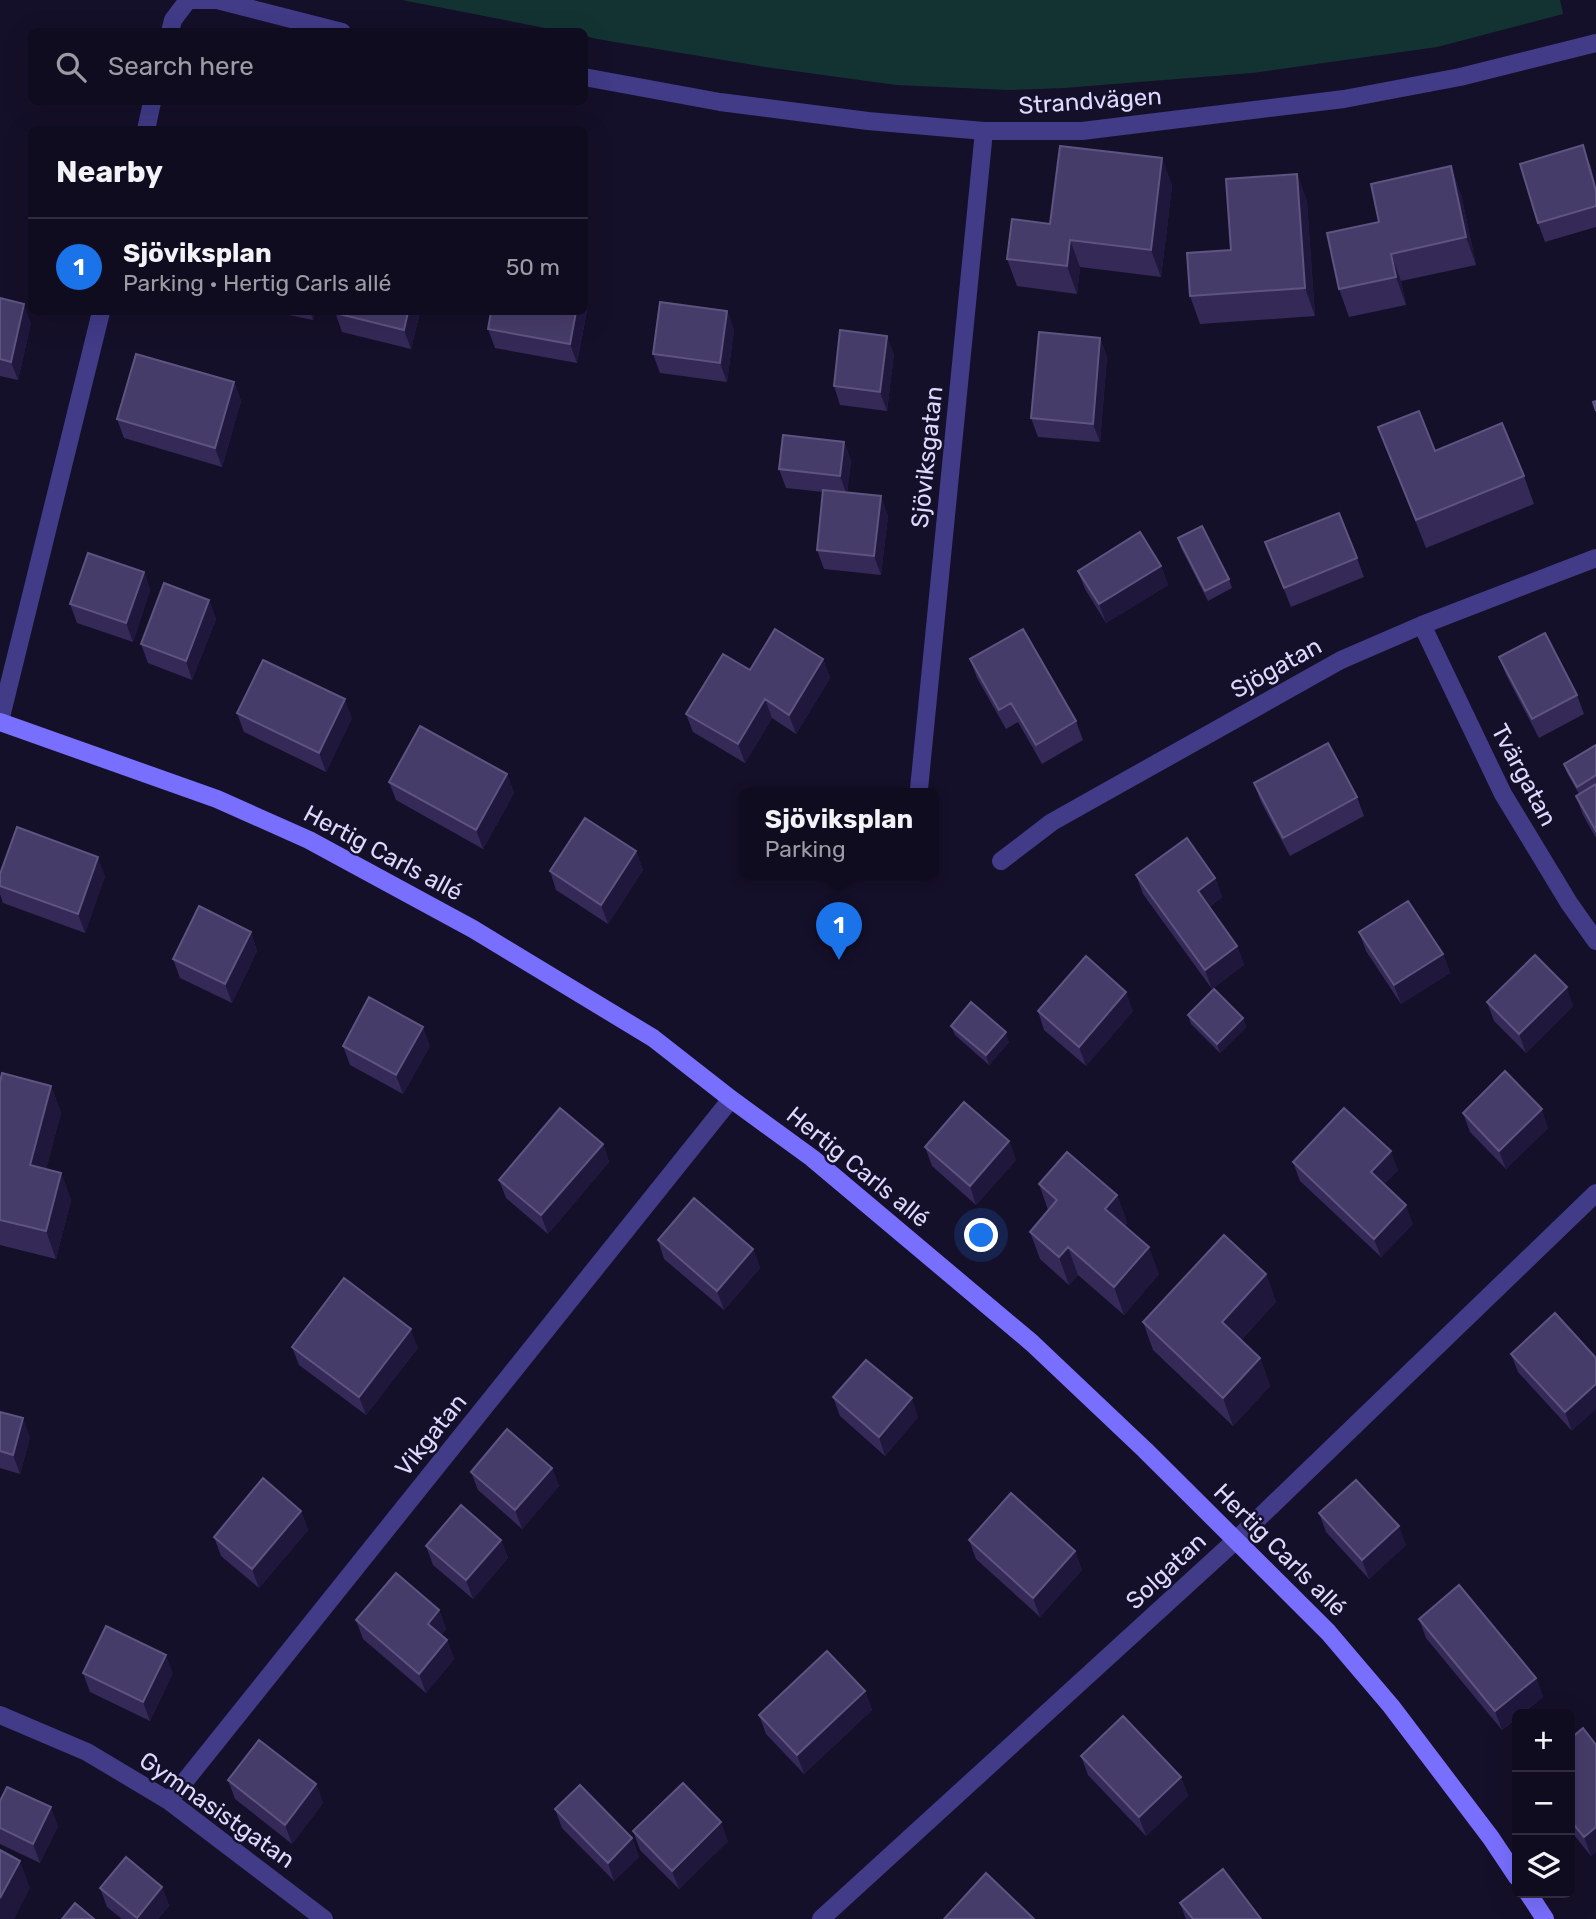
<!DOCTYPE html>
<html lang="en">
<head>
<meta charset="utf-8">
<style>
	body { margin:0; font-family:Rubik,sans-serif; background:#1e1a2c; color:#f1f3f6 }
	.controls { position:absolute; right:21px; bottom:21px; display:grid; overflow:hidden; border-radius:10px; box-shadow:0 7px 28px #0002 }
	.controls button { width:63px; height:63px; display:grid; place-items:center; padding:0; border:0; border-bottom:2px solid #302c3d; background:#100c1f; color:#f1f3f6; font:35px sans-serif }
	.you { position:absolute; left:982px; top:1236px; width:24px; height:24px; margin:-18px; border:5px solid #fff; border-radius:50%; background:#1a73e8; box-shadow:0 0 0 10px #1a73e833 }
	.badge { display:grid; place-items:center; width:46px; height:46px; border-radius:50%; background:#1a73e8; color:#fff; font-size:23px; font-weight:700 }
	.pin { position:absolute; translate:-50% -58px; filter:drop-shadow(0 2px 4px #0008) }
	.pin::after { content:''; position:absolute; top:37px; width:24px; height:21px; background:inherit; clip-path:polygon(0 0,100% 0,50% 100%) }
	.popup { position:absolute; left:739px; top:788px; width:200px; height:91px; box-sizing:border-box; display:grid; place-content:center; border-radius:10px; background:#100c1f; filter:drop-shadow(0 2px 5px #0005); font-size:23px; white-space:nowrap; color:#9c9ba4 }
	.popup b { font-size:26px; color:#f1f3f6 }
	.popup::after { content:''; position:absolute; left:50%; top:100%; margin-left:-14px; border:14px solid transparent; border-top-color:#100c1f }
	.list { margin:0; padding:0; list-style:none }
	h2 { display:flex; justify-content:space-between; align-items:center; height:91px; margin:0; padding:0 28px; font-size:30px }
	h2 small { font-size:23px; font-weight:400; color:#9c9ba4 }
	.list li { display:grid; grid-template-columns:46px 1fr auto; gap:21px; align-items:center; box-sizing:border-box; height:98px; padding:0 28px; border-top:2px solid #302c3d }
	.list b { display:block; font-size:26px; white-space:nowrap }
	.list p { margin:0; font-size:23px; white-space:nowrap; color:#9c9ba4 }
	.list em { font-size:23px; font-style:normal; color:#9c9ba4 }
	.icon { flex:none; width:38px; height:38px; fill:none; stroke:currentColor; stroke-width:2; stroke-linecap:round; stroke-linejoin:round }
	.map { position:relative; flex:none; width:1596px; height:1919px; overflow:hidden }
	.search { position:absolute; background:#100c1f; box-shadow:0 7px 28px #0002; left:28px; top:28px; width:560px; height:77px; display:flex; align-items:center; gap:18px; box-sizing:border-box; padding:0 24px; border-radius:10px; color:#9c9ba4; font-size:26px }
	.panel { position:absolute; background:#100c1f; box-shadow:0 7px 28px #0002; left:28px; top:126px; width:560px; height:189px; border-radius:10px }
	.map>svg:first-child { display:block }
	.green { fill:#133333 }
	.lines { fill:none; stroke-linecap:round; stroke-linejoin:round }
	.street { stroke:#413b88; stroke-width:18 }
	.secondary { stroke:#796fff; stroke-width:18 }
	.wall { fill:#342957 }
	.shaded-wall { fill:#20173d }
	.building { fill:#463c69; stroke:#5e5480; stroke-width:2 }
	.labels { text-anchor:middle; stroke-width:5; stroke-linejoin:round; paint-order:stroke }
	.street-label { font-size:24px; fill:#ded8ff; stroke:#151029 }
</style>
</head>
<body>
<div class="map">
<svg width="1596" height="1919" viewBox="0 0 1596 1919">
	<rect width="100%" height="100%" fill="#151029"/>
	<path class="green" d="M 402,0 L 1560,0 L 1563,14 L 1437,47 L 1252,73 L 1064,88 L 1008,90 L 896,85 L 765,67 L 597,39 L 585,36 L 584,32 L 561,31 Z"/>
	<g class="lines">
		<path class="street" d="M 217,0 L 342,32
			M 170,32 L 173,20 L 188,0 L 215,0
			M 584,77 L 720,102 L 868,121 L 984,131 L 1082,131 L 1344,99 L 1460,77 L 1596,43
			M 146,130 L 152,102
			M 1422,625 L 1503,794 L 1569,903 L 1596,941
			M 0,721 L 101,312
			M 919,789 L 984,131
			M 1001,861 L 1052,822 L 1341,660 L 1422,625 L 1596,558
			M 0,1715 L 87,1752 L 169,1801 L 324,1919
			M 169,1801 L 731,1099
			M 821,1919 L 1236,1540 L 1596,1193"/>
		<path class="secondary" d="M 0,722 L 217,799 L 309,840 L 473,929 L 653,1038 L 731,1099 L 812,1158 L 1032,1343 L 1145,1450 L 1328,1632 L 1391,1706 L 1491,1838 L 1517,1877
			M 1528,1893 L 1545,1919"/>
	</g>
	<path class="wall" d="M 1162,158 L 1172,186 L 1161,277 L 1080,267 L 1077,294 L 1017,286 L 1007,259 L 1050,224 Z
		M 1590,164 L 1596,186 L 1596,227 L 1545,242 L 1538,223 Z
		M 1297,174 L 1307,202 L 1315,316 L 1200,324 L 1190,296 Z
		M 1461,194 L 1476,265 L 1401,281 L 1406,305 L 1349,317 L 1339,289 L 1379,222 Z
		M 584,296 L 588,305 L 577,363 L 495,348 L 488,329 L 584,312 Z
		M 0,298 L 31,323 L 18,380 L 0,376 Z
		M 727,311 L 734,330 L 727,382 L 660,373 L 653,354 Z
		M 274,312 L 315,312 L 313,320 Z
		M 335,312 L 420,312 L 411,349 L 342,332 Z
		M 1100,338 L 1107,357 L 1100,442 L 1038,437 L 1031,418 Z
		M 894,354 L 887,411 L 840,405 L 834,386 Z
		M 234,382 L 241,401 L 222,467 L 124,438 L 117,419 Z
		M 1378,427 L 1435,451 L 1524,476 L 1534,504 L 1426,548 Z
		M 844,442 L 851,461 L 847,493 L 888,515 L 881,575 L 824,569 L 817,550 L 823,492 L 786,488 L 779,469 Z
		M 1178,538 L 1229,579 L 1232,588 L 1208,601 L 1181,548 Z
		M 1265,542 L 1357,558 L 1364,577 L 1291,607 Z
		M 1161,566 L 1168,585 L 1106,623 L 1085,589 L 1078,571 Z
		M 144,572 L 150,590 L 133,642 L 77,623 L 70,604 Z
		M 209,600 L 216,619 L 192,680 L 148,663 L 141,644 Z
		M 1499,657 L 1577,695 L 1584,714 L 1539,738 L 1506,675 Z
		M 823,659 L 830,678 L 796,734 L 772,718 L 745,763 L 693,732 L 686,714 L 750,670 Z
		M 970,659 L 1076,721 L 1083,740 L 1042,764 L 1018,722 L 1006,729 L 977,678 Z
		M 237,713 L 352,718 L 326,772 L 244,732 Z
		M 1596,745 L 1596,838 L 1583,815 L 1576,796 L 1579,794 L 1567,773 L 1564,764 Z
		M 507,774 L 514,793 L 483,849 L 396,800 L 389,782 Z
		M 1254,783 L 1357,797 L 1364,816 L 1290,856 L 1261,802 Z
		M 636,851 L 643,870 L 608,924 L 556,890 L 550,871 Z
		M 0,874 L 105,876 L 85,933 L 3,903 L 0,894 Z
		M 1136,875 L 1215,878 L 1222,897 L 1209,907 L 1237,946 L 1244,965 L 1212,989 L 1143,894 Z
		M 251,932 L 257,951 L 232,1003 L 180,978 L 173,959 Z
		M 1359,932 L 1443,954 L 1450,973 L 1401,1004 L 1366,951 Z
		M 1487,1002 L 1573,1006 L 1526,1053 L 1494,1021 Z
		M 1038,1011 L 1133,1011 L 1086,1066 L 1044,1030 Z
		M 1188,1015 L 1243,1018 L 1246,1027 L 1220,1053 L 1191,1024 Z
		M 951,1026 L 1009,1042 L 989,1065 L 955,1035 Z
		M 343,1046 L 430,1046 L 403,1094 L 350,1065 Z
		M 0,1082 L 51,1086 L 61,1113 L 46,1169 L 61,1173 L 71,1200 L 56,1259 L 0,1245 Z
		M 1463,1113 L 1548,1128 L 1506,1169 L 1470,1132 Z
		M 1009,1141 L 1016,1160 L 976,1205 L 932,1166 L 925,1147 Z
		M 603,1144 L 609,1162 L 548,1234 L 506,1198 L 499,1180 Z
		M 1293,1162 L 1398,1170 L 1384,1184 L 1413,1224 L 1381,1257 L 1300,1181 Z
		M 1039,1184 L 1117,1195 L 1127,1223 L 1125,1226 L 1159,1274 L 1124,1315 L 1078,1275 L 1069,1285 L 1040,1259 L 1030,1232 L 1048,1210 Z
		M 658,1240 L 753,1249 L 760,1268 L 724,1310 L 664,1259 Z
		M 1266,1274 L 1276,1302 L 1241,1340 L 1260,1358 L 1270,1386 L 1233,1426 L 1153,1350 L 1143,1322 Z
		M 1555,1313 L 1572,1431 L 1518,1372 L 1511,1354 Z
		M 292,1347 L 418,1348 L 366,1415 L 299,1365 Z
		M 833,1397 L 918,1417 L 885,1456 L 840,1416 Z
		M 0,1412 L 30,1437 L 20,1474 L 0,1468 Z
		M 552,1468 L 559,1486 L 522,1529 L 478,1490 L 471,1472 Z
		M 301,1511 L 308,1530 L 259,1588 L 221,1556 L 214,1537 Z
		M 1319,1513 L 1406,1545 L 1369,1579 L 1326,1532 Z
		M 501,1540 L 508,1558 L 473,1599 L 433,1565 L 426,1546 Z
		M 969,1540 L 1075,1551 L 1082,1570 L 1040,1617 L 976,1559 Z
		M 439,1610 L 446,1629 L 441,1635 L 447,1640 L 454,1659 L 426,1693 L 363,1639 L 356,1620 Z
		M 1419,1619 L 1536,1678 L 1543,1697 L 1502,1730 L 1426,1638 Z
		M 83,1673 L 173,1673 L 150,1721 L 90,1692 Z
		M 865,1691 L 872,1710 L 804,1774 L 766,1734 L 759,1715 Z
		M 1570,1739 L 1596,1745 L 1596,1852 L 1591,1856 L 1570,1830 Z
		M 1081,1756 L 1181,1777 L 1188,1796 L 1146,1836 L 1088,1775 Z
		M 228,1780 L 316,1784 L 323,1803 L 292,1844 L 235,1799 Z
		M 0,1801 L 58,1826 L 40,1863 L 0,1844 Z
		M 555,1809 L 632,1838 L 639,1857 L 614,1881 L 562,1828 Z
		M 633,1831 L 728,1841 L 679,1889 L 640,1850 Z
		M 162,1887 L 169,1906 L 158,1919 L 122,1919 L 107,1907 L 100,1888 Z
		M 1180,1903 L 1261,1919 L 1186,1919 Z"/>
	<path class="shaded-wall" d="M 1583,145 L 1596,186 L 1596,191 Z
		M 1162,158 L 1172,186 L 1161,277 L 1151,250 Z
		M 1451,166 L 1461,194 L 1476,265 L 1466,237 Z
		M 1297,174 L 1307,202 L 1315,316 L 1305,288 Z
		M 1070,240 L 1080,267 L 1077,294 L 1067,266 Z
		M 1391,254 L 1401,281 L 1406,305 L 1396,277 Z
		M 584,296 L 588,305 L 577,363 L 570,344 L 576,312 L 584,312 Z
		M 24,304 L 31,323 L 18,380 L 11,362 Z
		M 727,311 L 734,330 L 727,382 L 720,363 Z
		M 310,312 L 315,312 L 313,320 Z
		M 408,312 L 420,312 L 411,349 L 404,330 Z
		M 887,336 L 894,354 L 887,411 L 880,392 Z
		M 1100,338 L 1107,357 L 1100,442 L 1093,424 Z
		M 234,382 L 241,401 L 222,467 L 215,448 Z
		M 844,442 L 851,461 L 847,495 L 840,476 Z
		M 881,496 L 888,515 L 881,575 L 874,556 Z
		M 1161,566 L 1168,585 L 1106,623 L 1099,604 Z
		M 144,572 L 150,590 L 133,642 L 126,623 Z
		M 209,600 L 216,619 L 192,680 L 186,661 Z
		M 823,659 L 830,678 L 796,734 L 789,715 Z
		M 345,699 L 352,718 L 326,772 L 319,753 Z
		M 765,699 L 772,718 L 745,763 L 738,744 Z
		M 507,774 L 514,793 L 483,849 L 476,830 Z
		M 636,851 L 643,870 L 608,924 L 601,905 Z
		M 98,857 L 105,876 L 85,933 L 78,914 Z
		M 1215,878 L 1222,897 L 1204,910 L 1198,891 Z
		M 251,932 L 257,951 L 232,1003 L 225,984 Z
		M 1237,946 L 1244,965 L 1212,989 L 1205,970 Z
		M 1443,954 L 1450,973 L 1401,1004 L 1394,985 Z
		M 1567,987 L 1573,1006 L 1526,1053 L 1519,1034 Z
		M 1126,992 L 1133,1011 L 1086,1066 L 1079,1047 Z
		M 1243,1018 L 1246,1027 L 1220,1053 L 1217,1044 Z
		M 423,1027 L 430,1046 L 403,1094 L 396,1075 Z
		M 1006,1032 L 1009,1042 L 989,1065 L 986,1055 Z
		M 51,1086 L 61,1113 L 40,1193 L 30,1165 Z
		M 1542,1109 L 1548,1128 L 1506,1169 L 1499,1151 Z
		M 1009,1141 L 1016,1160 L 976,1205 L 970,1186 Z
		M 603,1144 L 609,1162 L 548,1234 L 541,1215 Z
		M 1391,1151 L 1398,1170 L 1378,1191 L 1371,1172 Z
		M 61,1173 L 71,1200 L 56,1259 L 46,1231 Z
		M 1117,1195 L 1127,1223 L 1116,1237 L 1105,1209 Z
		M 1406,1205 L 1413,1224 L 1381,1257 L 1374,1239 Z
		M 1068,1247 L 1078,1275 L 1069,1285 L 1059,1257 Z
		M 1149,1247 L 1159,1274 L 1124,1315 L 1114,1287 Z
		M 753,1249 L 760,1268 L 724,1310 L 717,1291 Z
		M 1266,1274 L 1276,1302 L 1232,1349 L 1222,1322 Z
		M 411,1329 L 418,1348 L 366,1415 L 359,1397 Z
		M 1260,1358 L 1270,1386 L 1233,1426 L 1223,1398 Z
		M 1596,1384 L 1596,1409 L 1572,1431 L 1565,1412 Z
		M 912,1398 L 918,1417 L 885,1456 L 879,1437 Z
		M 23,1418 L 30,1437 L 20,1474 L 13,1455 Z
		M 552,1468 L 559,1486 L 522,1529 L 515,1510 Z
		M 301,1511 L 308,1530 L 259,1588 L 252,1569 Z
		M 1399,1526 L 1406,1545 L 1369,1579 L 1362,1560 Z
		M 501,1540 L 508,1558 L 473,1599 L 466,1580 Z
		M 1075,1551 L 1082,1570 L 1040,1617 L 1033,1598 Z
		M 439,1610 L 446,1629 L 435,1643 L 428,1624 Z
		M 447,1640 L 454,1659 L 426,1693 L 419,1674 Z
		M 166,1655 L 173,1673 L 150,1721 L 143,1702 Z
		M 1536,1678 L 1543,1697 L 1521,1714 L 1517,1714 L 1517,1717 L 1502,1730 L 1495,1711 Z
		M 865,1691 L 872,1710 L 804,1774 L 797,1755 Z
		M 1181,1777 L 1188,1796 L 1146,1836 L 1139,1817 Z
		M 316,1784 L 323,1803 L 292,1844 L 285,1825 Z
		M 51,1807 L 58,1826 L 40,1863 L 33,1844 Z
		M 721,1822 L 728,1841 L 679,1889 L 672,1871 Z
		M 1596,1827 L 1596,1852 L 1591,1856 L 1584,1837 Z
		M 632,1838 L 639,1857 L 614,1881 L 608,1863 Z
		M 20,1861 L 30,1888 L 14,1919 L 0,1919 L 0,1898 Z
		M 162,1887 L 169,1906 L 158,1919 L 138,1919 L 137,1918 Z"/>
	<path class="building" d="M 1583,145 L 1596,191 L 1596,206 L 1538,223 L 1520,164 Z
		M 1060,146 L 1162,158 L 1151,250 L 1070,240 L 1067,266 L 1007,259 L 1012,219 L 1050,224 Z
		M 1451,166 L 1466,237 L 1391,254 L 1396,277 L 1339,289 L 1327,233 L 1379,222 L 1371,184 Z
		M 1297,174 L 1305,288 L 1190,296 L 1187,253 L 1231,250 L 1226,179 Z
		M 0,298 L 24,304 L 11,362 L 0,359 Z
		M 660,302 L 727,311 L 720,363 L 653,354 Z
		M 335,312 L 408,312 L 404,330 L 335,313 Z
		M 491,312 L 576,312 L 570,344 L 488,329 Z
		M 840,330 L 887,336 L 880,392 L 834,386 Z
		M 1039,332 L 1100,338 L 1093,424 L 1031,418 Z
		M 136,354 L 234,382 L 215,448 L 117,419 Z
		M 1596,401 L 1596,411 L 1593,402 Z
		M 1419,411 L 1435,451 L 1502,423 L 1524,476 L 1416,520 L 1378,427 Z
		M 783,435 L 844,442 L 840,476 L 779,469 Z
		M 823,490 L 881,496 L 874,556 L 817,550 Z
		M 1339,513 L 1357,558 L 1284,588 L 1265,542 Z
		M 1202,526 L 1229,579 L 1205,591 L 1178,538 Z
		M 1140,532 L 1161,566 L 1099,604 L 1078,571 Z
		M 88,553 L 144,572 L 126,623 L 70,604 Z
		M 164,583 L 209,600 L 186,661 L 141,644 Z
		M 775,629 L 823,659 L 789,715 L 765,699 L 738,744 L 686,714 L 723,654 L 750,670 Z
		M 1023,629 L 1076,721 L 1036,745 L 1011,703 L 999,710 L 970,659 Z
		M 1545,633 L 1577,695 L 1532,719 L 1499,657 Z
		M 263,660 L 345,699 L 319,753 L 237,713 Z
		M 420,726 L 507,774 L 476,830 L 389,782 Z
		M 1328,743 L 1357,797 L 1283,838 L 1254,783 Z
		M 1596,745 L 1596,775 L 1577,787 L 1564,764 Z
		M 1596,784 L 1596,831 L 1576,796 Z
		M 585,818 L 636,851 L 601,905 L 550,871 Z
		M 17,827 L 98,857 L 78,914 L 0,886 L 0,874 Z
		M 1187,838 L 1215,878 L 1198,891 L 1237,946 L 1205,970 L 1136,875 Z
		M 1408,901 L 1443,954 L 1394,985 L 1359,932 Z
		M 199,906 L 251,932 L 225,984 L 173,959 Z
		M 1535,955 L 1567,987 L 1519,1034 L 1487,1002 Z
		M 1086,956 L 1126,992 L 1079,1047 L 1038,1011 Z
		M 1214,989 L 1243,1018 L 1217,1044 L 1188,1015 Z
		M 369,997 L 423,1027 L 396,1075 L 343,1046 Z
		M 971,1002 L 1006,1032 L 986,1055 L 951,1026 Z
		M 1505,1071 L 1542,1109 L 1499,1151 L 1463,1113 Z
		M 2,1073 L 51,1086 L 30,1165 L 61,1173 L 46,1231 L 0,1220 L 0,1082 Z
		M 964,1102 L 1009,1141 L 970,1186 L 925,1147 Z
		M 560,1108 L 603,1144 L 541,1215 L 499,1180 Z
		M 1344,1108 L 1391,1151 L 1371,1172 L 1406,1205 L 1374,1239 L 1293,1162 Z
		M 1067,1152 L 1117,1195 L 1105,1209 L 1149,1247 L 1114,1287 L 1068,1247 L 1059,1257 L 1030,1232 L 1057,1200 L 1039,1184 Z
		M 694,1198 L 753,1249 L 717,1291 L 658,1240 Z
		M 1224,1235 L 1266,1274 L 1222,1322 L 1260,1358 L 1223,1398 L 1143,1322 Z
		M 344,1278 L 411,1329 L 359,1397 L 292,1347 Z
		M 1555,1313 L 1596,1358 L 1596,1384 L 1565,1412 L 1511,1354 Z
		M 866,1360 L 912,1398 L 879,1437 L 833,1397 Z
		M 0,1412 L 23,1418 L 13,1455 L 0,1451 Z
		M 507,1429 L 552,1468 L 515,1510 L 471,1472 Z
		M 263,1478 L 301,1511 L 252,1569 L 214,1537 Z
		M 1356,1480 L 1399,1526 L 1362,1560 L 1319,1513 Z
		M 1011,1493 L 1075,1551 L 1033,1598 L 969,1540 Z
		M 461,1505 L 501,1540 L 466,1580 L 426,1546 Z
		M 396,1573 L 439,1610 L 428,1624 L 447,1640 L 419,1674 L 356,1620 Z
		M 1459,1585 L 1536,1678 L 1495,1711 L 1419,1619 Z
		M 106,1626 L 166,1655 L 143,1702 L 83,1673 Z
		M 827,1651 L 865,1691 L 797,1755 L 759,1715 Z
		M 1123,1716 L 1181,1777 L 1139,1817 L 1081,1756 Z
		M 1583,1728 L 1596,1745 L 1596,1827 L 1584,1837 L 1570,1820 L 1570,1739 Z
		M 259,1740 L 316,1784 L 285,1825 L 228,1780 Z
		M 683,1783 L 721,1822 L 672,1871 L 633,1831 Z
		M 580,1785 L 632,1838 L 608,1863 L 555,1809 Z
		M 7,1787 L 51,1807 L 33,1844 L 0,1828 L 0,1801 Z
		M 0,1850 L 20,1861 L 0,1898 Z
		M 126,1857 L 162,1887 L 137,1918 L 100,1888 Z
		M 1223,1869 L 1261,1919 L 1193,1919 L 1180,1903 Z
		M 986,1873 L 1034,1919 L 944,1919 Z
		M 75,1903 L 94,1919 L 62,1919 Z"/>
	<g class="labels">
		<g class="street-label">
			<text transform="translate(1090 101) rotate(-4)" y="8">Strandvägen</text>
			<text transform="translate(927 457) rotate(-84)" y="8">Sjöviksgatan</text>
			<text transform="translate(1276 668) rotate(-29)" y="8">Sjögatan</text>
			<text transform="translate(1524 775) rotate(62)" y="8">Tvärgatan</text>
			<text transform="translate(383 853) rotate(28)" y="8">Hertig Carls allé</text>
			<text transform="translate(858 1167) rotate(39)" y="8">Hertig Carls allé</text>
			<text transform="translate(431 1435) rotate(-51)" y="8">Vikgatan</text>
			<text transform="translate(1280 1550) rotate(45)" y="8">Hertig Carls allé</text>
			<text transform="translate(1166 1571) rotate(-43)" y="8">Solgatan</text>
			<text transform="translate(217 1810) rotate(35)" y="8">Gymnasistgatan</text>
		</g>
	</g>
</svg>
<div class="controls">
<button>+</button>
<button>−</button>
<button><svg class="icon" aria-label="layers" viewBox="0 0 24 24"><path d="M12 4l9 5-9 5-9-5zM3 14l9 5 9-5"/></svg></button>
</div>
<div class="you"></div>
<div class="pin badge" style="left:839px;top:960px">1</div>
<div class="popup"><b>Sjöviksplan</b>Parking</div>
<div class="search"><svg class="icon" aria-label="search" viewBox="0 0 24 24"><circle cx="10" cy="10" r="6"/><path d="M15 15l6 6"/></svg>Search here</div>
<section class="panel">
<h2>Nearby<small></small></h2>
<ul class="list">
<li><span class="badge">1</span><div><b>Sjöviksplan</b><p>Parking · Hertig Carls allé</p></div><em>50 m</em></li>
</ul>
</section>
</div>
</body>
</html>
